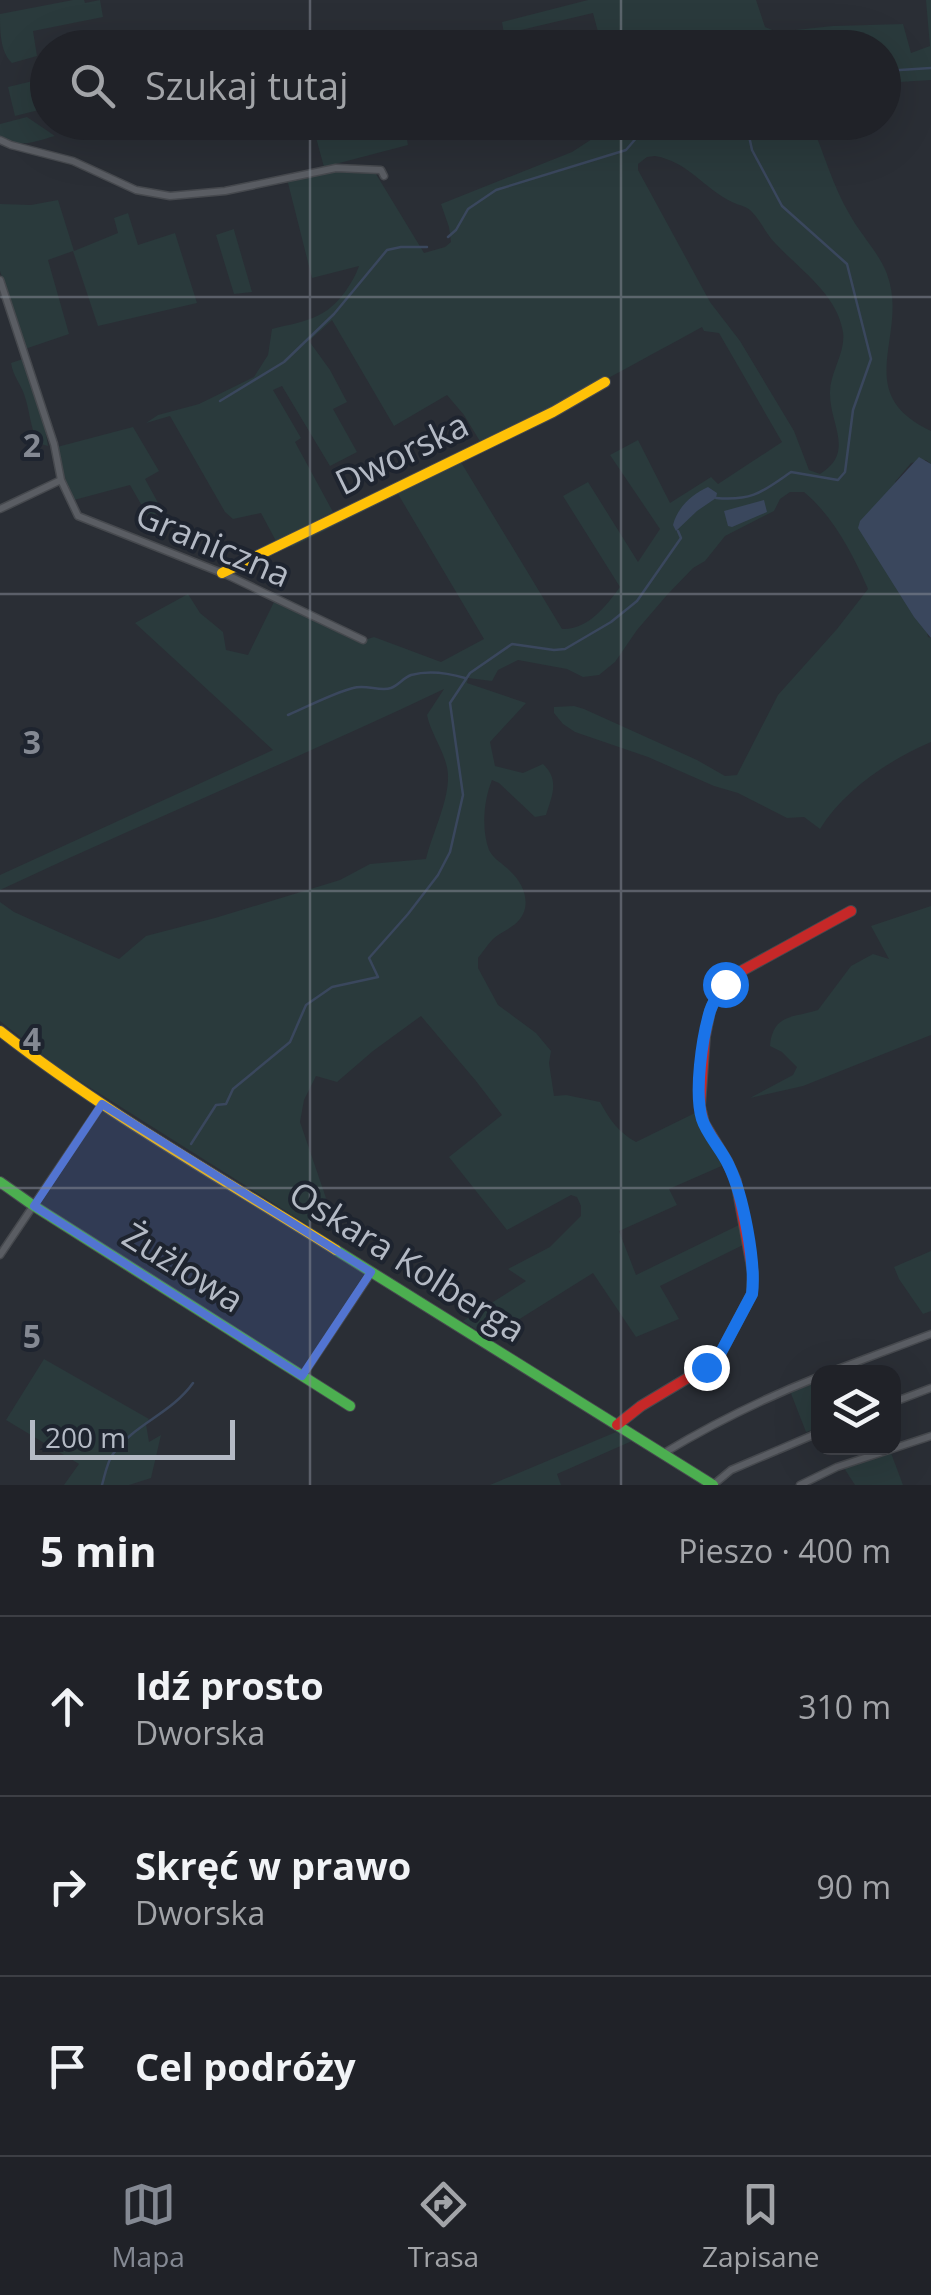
<!DOCTYPE html>
<html lang="pl">
<head>
<meta charset="utf-8">
<style>
	body { margin:0; font-family:"Open Sans",sans-serif; background:#2d2f34; color:#f1f3f6 }
	.controls { position:absolute; right:30px; bottom:30px; display:grid; overflow:hidden; border-radius:20px; box-shadow:0 10px 40px #0002 }
	.controls button { width:90px; height:90px; display:grid; place-items:center; padding:0; border:0; border-bottom:2px solid #3d3f45; background:#202228; color:#f1f3f6; font:50px sans-serif }
	.scale { position:absolute; left:30px; bottom:25px; width:205px; box-sizing:border-box; padding-left:10px; border:5px solid #b4bac5; border-top:0; font-size:28px; line-height:35px; white-space:nowrap; color:#b4bac5; -webkit-text-stroke:8px #1e242f; paint-order:stroke }
	.stop { position:absolute; width:30px; height:30px; margin:-22px; border:8px solid #1a73e8; border-radius:50%; background:#fff }
	.stop.end { background:#1a73e8; border-color:#fff; box-shadow:0 2px 10px #0008 }
	.list { margin:0; padding:0; list-style:none }
	h2 { display:flex; justify-content:space-between; align-items:center; height:130px; margin:0; padding:0 40px; font-size:42px }
	h2 small { font-size:32px; font-weight:400; color:#a2a4a8 }
	.list li { display:grid; grid-template-columns:65px 1fr auto; gap:30px; align-items:center; box-sizing:border-box; height:180px; padding:0 40px; border-top:2px solid #3d3f45 }
	.list b { display:block; font-size:38px; white-space:nowrap }
	.list p { margin:0; font-size:32px; white-space:nowrap; color:#a2a4a8 }
	.list em { font-size:32px; font-style:normal; color:#a2a4a8 }
	.icon { flex:none; width:55px; height:55px; fill:none; stroke:currentColor; stroke-width:2; stroke-linecap:round; stroke-linejoin:round }
	.map { position:relative; flex:none; width:931px; height:1485px; overflow:hidden }
	.search { position:absolute; background:#202228; box-shadow:0 10px 40px #0002; left:30px; right:30px; top:30px; height:110px; display:flex; align-items:center; gap:25px; box-sizing:border-box; padding:0 35px; border-radius:55px; color:#a2a4a8; font-size:38px }
	.sheet { height:670px; background:#202228 }
	nav { display:flex; justify-content:space-around; align-items:center; box-sizing:border-box; height:140px; border-top:2px solid #3d3f45; background:#202228; font-size:28px; color:#a2a4a8 }
	nav a { display:grid; justify-items:center; gap:5px }
	nav .on { color:#848993 }
	.map>svg:first-child { display:block }
	.green { fill:#2a3a3c; fill-rule:evenodd }
	.water { fill:#3a475d }
	.lines { fill:none; stroke-linecap:round; stroke-linejoin:round }
	.stream { stroke:#3a475d; stroke-width:2.5 }
	.street-casing { stroke:#46494e; stroke-width:9 }
	.fast-casing { stroke:#46494e; stroke-width:12 }
	.slow-casing { stroke:#46494e; stroke-width:12 }
	.jam-casing { stroke:#46494e; stroke-width:12 }
	.street { stroke:#5a5d63; stroke-width:6 }
	.fast { stroke:#4caf50; stroke-width:10 }
	.slow { stroke:#ffc107; stroke-width:10 }
	.jam { stroke:#c62828; stroke-width:10 }
	.route { stroke:#1a73e8; stroke-width:12 }
	.marked { fill:#5274d1; fill-opacity:0.2; stroke:#5274d1; stroke-width:8; stroke-linejoin:round }
	.grid { fill:none; stroke:#848993; stroke-width:2.5; stroke-opacity:0.55 }
	.labels { text-anchor:middle; stroke-width:8; stroke-linejoin:round; paint-order:stroke }
	.street-label { font-size:35px; fill:#b4bac5; stroke:#1e242f }
	.grid-label { font-size:32px; text-anchor:middle; font-weight:bold; fill:#848993; stroke:#1e242f; stroke-width:8; stroke-linejoin:round; paint-order:stroke }
</style>
</head>
<body>
<div class="map">
<svg width="931" height="1485" viewBox="0 0 931 1485">
	<rect width="100%" height="100%" fill="#2a2e35"/>
	<path class="green" d="M 73,0 L 84,0 L 85,3 L 100,0 L 103,17 L 33,31 L 37,56 L 12,63 C 0,52 0,30 0,14 Z
		M 588,0 L 756,0 L 765,27 L 777,32 L 833,26 L 903,24 L 911,53 L 930,46 L 926,0 L 931,0 L 931,80 L 884,83 L 884,48 L 722,47 L 715,30 L 683,35 L 685,47 L 602,47 L 593,13 L 504,34 L 502,22 Z
		M 37,80 L 43,109 L 15,116 L 8,87 Z
		M 27,117 L 55,136 C 33,142 22,148 0,138 L 0,124 Z
		M 312,123 L 404,123 L 408,145 L 324,167 Z
		M 592,123 L 811,123 C 824,153 833,187 850,215 C 861,235 879,253 887,274 C 910,336 849,392 931,431 L 931,464 L 926,460 L 911,463 L 895,482 L 928,637 L 931,638 L 931,742 C 889,760 844,790 820,829 L 804,817 L 787,818 L 738,793 L 714,786 L 648,757 L 575,732 L 563,724 L 554,713 L 554,707 L 574,706 L 584,709 L 697,760 L 725,776 L 737,775 L 778,695 L 837,629 L 868,589 C 853,554 833,516 804,492 L 790,492 L 780,499 L 774,511 L 725,536 L 705,561 L 693,568 L 667,595 L 637,630 L 615,662 L 599,675 L 583,677 L 567,669 L 518,660 L 498,670 L 492,681 L 468,678 L 467,683 L 526,703 L 490,742 L 495,766 L 523,773 L 543,764 C 560,780 552,796 546,815 L 535,817 L 499,783 L 492,780 C 484,799 481,829 489,850 C 494,860 504,864 511,872 C 522,882 530,900 523,914 C 517,927 503,930 493,939 C 487,945 483,952 478,958 L 478,968 L 498,1005 L 536,1033 L 551,1051 L 549,1063 L 554,1096 L 566,1095 L 600,1102 C 610,1120 618,1132 636,1142 L 695,1113 L 701,1126 L 726,1164 L 669,1189 L 677,1205 L 619,1231 L 636,1275 L 741,1224 L 745,1244 L 660,1286 L 679,1319 L 636,1337 L 593,1273 L 489,1338 L 463,1321 L 526,1281 L 508,1269 L 550,1247 L 581,1216 L 581,1206 L 577,1197 L 571,1195 L 507,1230 L 449,1157 L 502,1115 L 476,1081 L 421,1016 L 373,1051 L 337,1082 L 316,1076 L 304,1100 L 300,1122 L 326,1198 L 308,1225 L 59,1068 L 0,1021 L 0,902 L 14,912 L 119,959 L 146,936 L 215,918 L 340,880 L 370,864 L 426,859 C 432,834 449,801 448,775 C 447,754 431,735 427,715 L 444,689 C 297,759 147,821 0,890 L 0,875 L 273,750 L 135,623 L 188,594 L 200,613 L 223,632 L 226,650 L 248,655 L 274,602 L 358,642 L 374,637 L 441,662 L 484,639 L 398,494 L 292,547 L 289,543 L 459,459 L 562,629 C 588,630 606,606 620,587 L 563,496 L 588,482 L 638,562 L 660,529 L 610,455 L 638,440 L 670,503 L 711,477 L 718,484 L 782,442 L 719,333 L 704,331 L 702,327 C 629,367 556,407 481,443 L 464,415 L 447,395 L 394,426 L 332,320 L 309,341 L 330,370 L 347,402 L 333,409 L 357,452 L 330,466 L 282,386 L 273,390 L 301,438 L 295,442 L 333,512 L 276,541 L 261,513 L 233,519 L 225,512 L 170,416 L 146,423 L 158,415 L 199,404 L 254,377 L 268,355 L 272,329 C 287,325 306,322 319,315 C 337,307 353,283 359,266 L 312,278 L 287,179 L 339,169 L 376,174 L 424,253 L 445,247 L 451,242 L 449,227 L 441,204 L 572,152 L 592,139 ZM 655,156 C 689,162 703,188 732,202 C 740,206 747,206 752,212 C 761,221 766,234 775,243 C 800,270 837,294 843,332 C 846,352 830,372 830,392 C 829,424 856,452 820,474 L 809,470 L 794,431 L 740,341 L 710,302 L 638,170 L 638,164 L 647,157 Z
		M 58,200 L 74,251 L 118,233 L 114,218 L 128,213 L 138,245 L 175,233 L 197,303 L 98,326 L 73,251 L 48,260 L 69,334 L 25,349 L 0,271 L 0,204 L 31,205 Z
		M 234,229 L 234,230 L 252,292 L 234,294 L 216,235 Z
		M 23,359 L 45,427 L 48,446 L 38,443 C 30,427 30,411 24,394 C 20,383 13,376 11,363 Z
		M 133,427 L 159,471 L 145,479 L 162,510 L 149,518 L 130,485 L 74,500 L 64,476 L 57,447 Z
		M 931,906 L 931,1035 L 803,1086 L 750,1098 L 793,1075 L 797,1067 L 782,1052 L 770,1046 C 773,1013 794,1018 818,1010 L 851,966 L 873,954 L 889,959 L 871,926 Z
		M 931,1251 L 931,1311 L 923,1314 L 899,1279 L 894,1267 Z
		M 44,1359 L 149,1419 L 146,1424 L 149,1442 L 161,1435 L 151,1478 L 129,1485 L 64,1485 L 79,1464 L 6,1420 Z
		M 818,1380 L 818,1428 L 806,1432 L 790,1391 Z
		M 616,1432 L 632,1441 L 557,1474 L 561,1485 L 490,1485 Z
		M 891,1453 L 903,1485 L 855,1485 L 844,1468 Z"/>
	<path class="water" d="M 919,457 L 931,464 L 931,638 L 914,617 L 858,528 L 860,521 Z
		M 708,487 L 717,493 L 716,498 L 697,511 L 676,531 L 673,525 C 677,508 692,494 708,487 Z
		M 764,500 L 767,512 L 732,527 L 728,526 L 724,511 Z"/>
	<g class="lines">
		<path class="stream" d="M 884,71 L 931,68
			M 660,122 L 681,130 L 747,125
			M 448,237 L 456,230 L 468,209 L 496,190 L 626,150 L 638,136 L 643,122
			M 220,401 L 284,362 L 334,314 L 387,250 L 401,247 L 427,247
			M 716,498 C 753,501 762,492 791,472 L 838,480 L 845,472 L 853,410 L 871,359 L 847,264 L 782,206 L 752,150 L 746,122
			M 288,715 C 309,706 331,694 353,688 C 366,684 380,692 391,688 C 399,685 403,678 411,675 C 429,670 448,673 465,678
			M 191,1144 L 216,1105 L 226,1104 L 233,1089 L 290,1042 L 306,1005 L 332,987 L 378,977 L 369,958 L 408,914 L 438,875 L 450,852 L 463,795 L 450,703 L 470,673 L 512,644 L 554,650 L 565,649 L 611,622 L 637,601 L 681,538 L 678,531
			M 102,1485 C 105,1475 107,1462 113,1454 C 134,1424 171,1414 193,1383"/>
		<defs>
			<path id="street" d="M 0,140 L 11,145 L 73,161 L 136,190 L 170,196 L 225,191 L 336,168 L 381,170 L 384,176
				M 0,280 L 54,444 L 61,480 L 0,509
				M 61,480 L 78,516 L 227,575 L 363,640
				M 0,1255 L 102,1104
				M 830,1372 L 931,1334
				M 303,1375 L 371,1273
				M 894,1402 L 931,1388
				M 664,1453 C 714,1423 765,1398 818,1377
				M 713,1485 L 731,1470 L 818,1433
				M 800,1485 L 837,1467 L 931,1436"/>
			<path id="fast" d="M 0,1182 L 34,1206 L 350,1406
				M 336,1250 L 713,1485"/>
			<path id="slow" d="M 222,573 L 553,412 L 605,382
				M 0,1031 C 105,1113 223,1179 336,1250"/>
			<path id="jam" d="M 617,1425 L 641,1406 L 706,1367 L 719,1356 L 752,1294 L 753,1273 L 736,1181 L 727,1161 L 704,1123 L 700,1106 L 705,1036 L 710,1011 L 716,997 L 736,974 L 851,911"/>
		</defs>
		<use href="#street" class="street-casing"/>
		<use href="#fast" class="fast-casing"/>
		<use href="#slow" class="slow-casing"/>
		<use href="#jam" class="jam-casing"/>
		<use href="#street" class="street"/>
		<use href="#fast" class="fast"/>
		<use href="#slow" class="slow"/>
		<use href="#jam" class="jam"/>
	</g>
	<g class="lines">
		<path class="route" d="M 706,1367 L 719,1356 L 752,1294 C 756,1262 743,1195 729,1166 C 722,1150 707,1135 702,1119 C 694,1092 702,1038 710,1011 C 713,1001 719,993 725,984"/>
	</g>
	<path class="marked" d="M 102,1104 L 371,1272 L 302,1376 L 34,1206 Z"/>
	<path class="grid" d="M 310,0 L 310,48M 621,0 L 621,48M 310,122 L 310,1485M 621,122 L 621,1485M 0,297 L 931,297M 0,594 L 931,594M 0,891 L 931,891M 0,1188 L 931,1188"/>
	<g class="labels">
		<g class="street-label">
			<text transform="translate(402 454) rotate(-26)" y="12">Dworska</text>
			<text transform="translate(213 545) rotate(23)" y="12">Graniczna</text>
			<text transform="translate(407 1262) rotate(32)" y="12">Oskara Kolberga</text>
			<text transform="translate(183 1268) rotate(32)" y="12">Żużlowa</text>
		</g>
	</g>
	<g class="grid-label">
		<text x="32" y="457">2</text>
		<text x="32" y="754">3</text>
		<text x="32" y="1051">4</text>
		<text x="32" y="1348">5</text>
	</g>
</svg>
<div class="controls">
<button><svg class="icon" aria-label="layers" viewBox="0 0 24 24"><path d="M12 4l9 5-9 5-9-5zM3 14l9 5 9-5"/></svg></button>
</div>
<div class="scale">200 m</div>
<div class="stop" style="left:725px;top:984px"></div>
<div class="stop end" style="left:706px;top:1367px"></div>
<div class="search"><svg class="icon" aria-label="search" viewBox="0 0 24 24"><circle cx="10" cy="10" r="6"/><path d="M15 15l6 6"/></svg>Szukaj tutaj</div>
</div>
<section class="sheet">
<h2>5 min<small>Pieszo · 400 m</small></h2>
<ul class="list">
<li><svg class="icon" aria-label="ahead" viewBox="0 0 24 24"><path d="M12 20V5M6 11l6-6 6 6"/></svg><div><b>Idź prosto</b><p>Dworska</p></div><em>310 m</em></li>
<li><svg class="icon" aria-label="right" viewBox="0 0 24 24"><path d="M7 20v-9h11M14 6l5 5-5 5"/></svg><div><b>Skręć w prawo</b><p>Dworska</p></div><em>90 m</em></li>
<li><svg class="icon" aria-label="arrive" viewBox="0 0 24 24"><path d="M6 21V4h12l-3 4 3 4H6"/></svg><div><b>Cel podróży</b></div></li>
</ul>
</section>
<nav>
<a class="on"><svg class="icon" aria-label="map" viewBox="0 0 24 24"><path d="M3 6l6-2 6 2 6-2v14l-6 2-6-2-6 2zM9 4v14M15 6v14"/></svg>Mapa</a>
<a><svg class="icon" aria-label="directions" viewBox="0 0 24 24"><path d="M12 3l9 9-9 9-9-9zM9 14v-3h6M13 9l2 2-2 2"/></svg>Trasa</a>
<a><svg class="icon" aria-label="saved" viewBox="0 0 24 24"><path d="M7 4h10v16l-5-4-5 4z"/></svg>Zapisane</a>
</nav>
</body>
</html>
